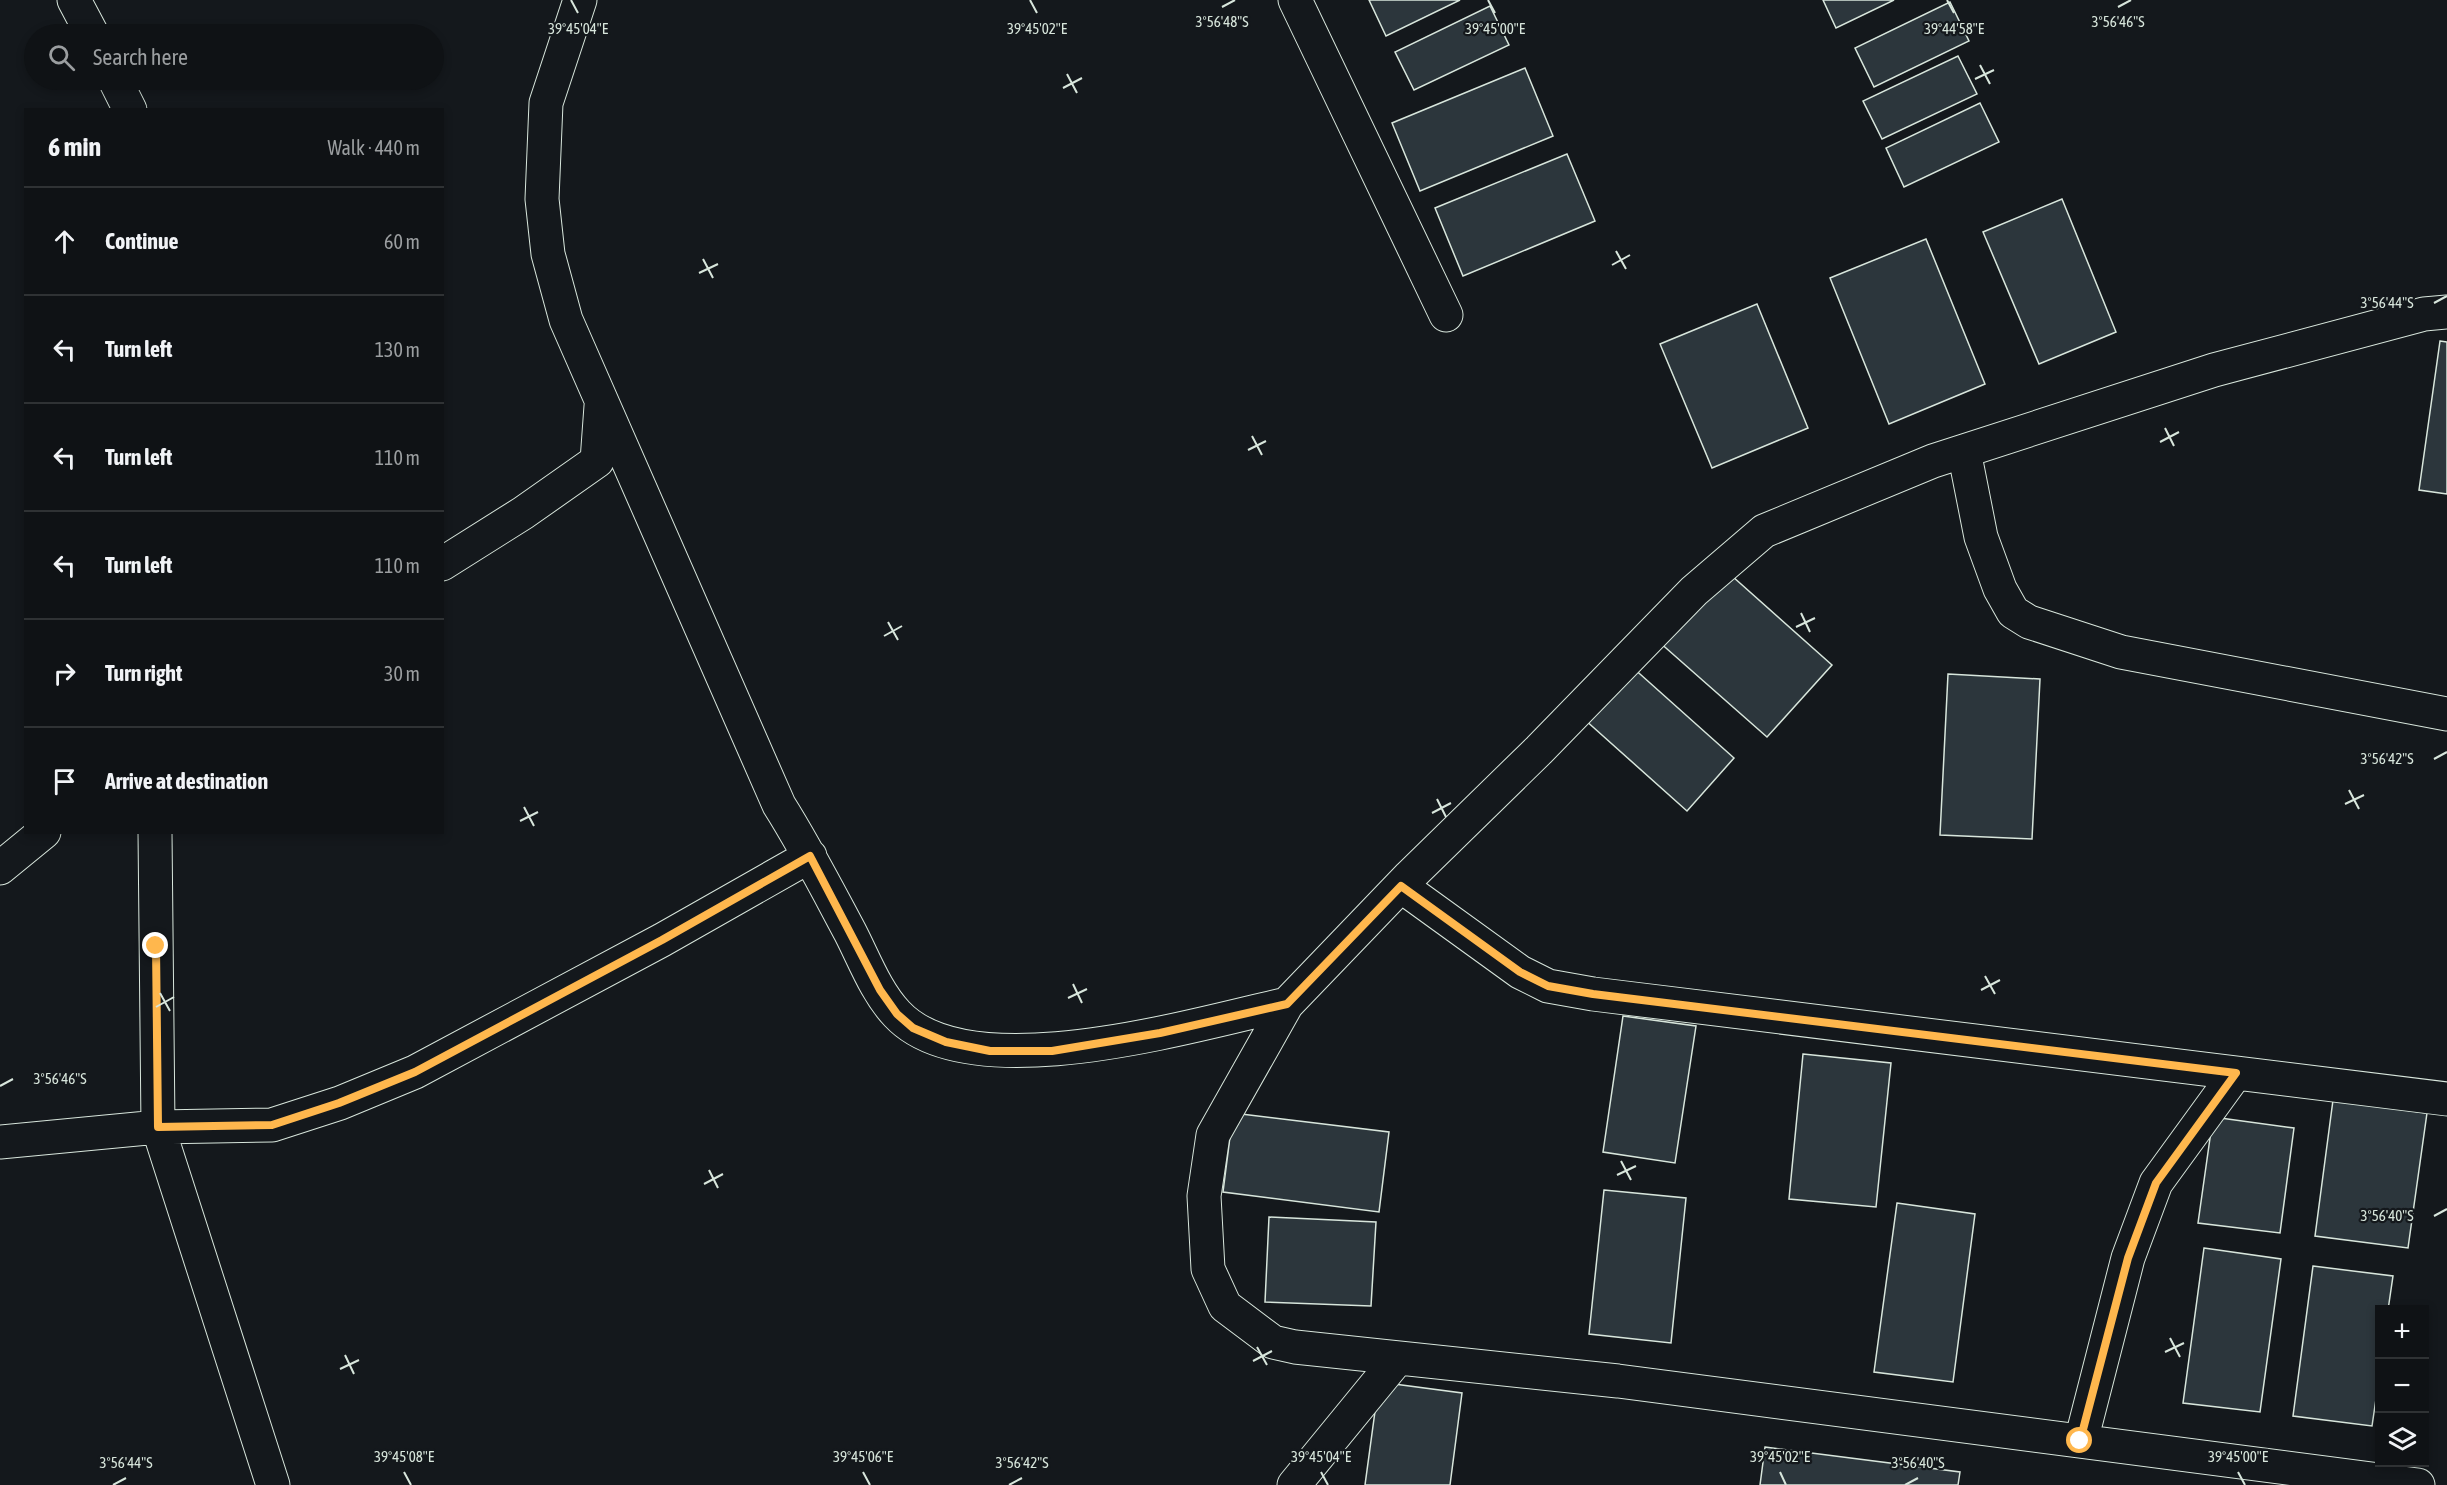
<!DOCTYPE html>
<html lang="en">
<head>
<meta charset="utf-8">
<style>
	body { margin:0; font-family:"Asap Condensed",sans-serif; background:#1d2022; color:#f1f3f6 }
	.controls { position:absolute; right:18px; bottom:18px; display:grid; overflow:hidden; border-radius:0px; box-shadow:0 3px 9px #0003 }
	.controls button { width:54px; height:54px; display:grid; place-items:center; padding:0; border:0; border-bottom:2px solid #2f3234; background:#0f1215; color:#f1f3f6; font:30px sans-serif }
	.stop { position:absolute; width:18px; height:18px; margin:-14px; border:4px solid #ffb74d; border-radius:50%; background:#fff }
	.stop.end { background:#ffb74d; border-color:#fff; box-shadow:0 2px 6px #0008 }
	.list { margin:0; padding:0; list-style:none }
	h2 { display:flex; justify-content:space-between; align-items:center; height:78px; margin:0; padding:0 24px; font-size:26px }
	h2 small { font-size:20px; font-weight:400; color:#9b9ea0 }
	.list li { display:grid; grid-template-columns:39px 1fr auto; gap:18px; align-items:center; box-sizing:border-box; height:108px; padding:0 24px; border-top:2px solid #2f3234 }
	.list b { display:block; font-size:22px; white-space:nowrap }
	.list em { font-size:20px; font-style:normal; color:#9b9ea0 }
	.icon { flex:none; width:33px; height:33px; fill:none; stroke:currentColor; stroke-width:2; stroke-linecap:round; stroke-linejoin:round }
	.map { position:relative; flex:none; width:2447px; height:1485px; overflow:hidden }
	.search { position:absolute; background:#0f1215; box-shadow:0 3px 9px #0003; left:24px; top:24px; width:420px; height:66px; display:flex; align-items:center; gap:15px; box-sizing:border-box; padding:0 21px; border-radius:33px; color:#9b9ea0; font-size:22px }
	.panel { position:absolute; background:#0f1215; box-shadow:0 3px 9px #0003; left:24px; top:108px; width:420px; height:726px; border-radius:0px }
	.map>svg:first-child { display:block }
	.building { fill:#2c363c; stroke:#d8e6dc; stroke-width:1.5 }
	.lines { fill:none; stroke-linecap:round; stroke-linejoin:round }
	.minor-casing { stroke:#d8e6dc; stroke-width:35 }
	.minor { stroke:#14181c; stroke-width:33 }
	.route { stroke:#ffb74d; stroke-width:8 }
	.ticks { fill:none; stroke:#d8e6dc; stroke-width:2 }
	.ticks-label { font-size:15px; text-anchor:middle; fill:#d8e6dc; stroke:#14181c; stroke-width:4.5; stroke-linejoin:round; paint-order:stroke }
</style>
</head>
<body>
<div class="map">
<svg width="2447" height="1485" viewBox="0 0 2447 1485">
	<rect width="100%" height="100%" fill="#14181c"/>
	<path class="building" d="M 1369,0 L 1460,0 L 1386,36 Z
		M 1823,0 L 1894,0 L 1836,28 Z
		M 1950,2 L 1969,41 L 1874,87 L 1855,48 Z
		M 1490,6 L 1509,45 L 1414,90 L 1395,52 Z
		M 1958,56 L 1977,94 L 1882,139 L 1863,101 Z
		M 1525,68 L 1553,136 L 1420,191 L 1392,123 Z
		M 1980,103 L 1999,142 L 1904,187 L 1886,148 Z
		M 1567,154 L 1595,221 L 1463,276 L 1435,208 Z
		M 2062,199 L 2116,332 L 2039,364 L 1983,232 Z
		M 1926,239 L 1985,384 L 1889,424 L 1830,278 Z
		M 1757,304 L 1808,428 L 1712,468 L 1660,344 Z
		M 2440,341 L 2447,342 L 2447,494 L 2419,490 Z
		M 1723,568 L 1832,665 L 1767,737 L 1658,641 Z
		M 1631,666 L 1734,758 L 1687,811 L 1584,719 Z
		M 1948,674 L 2040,679 L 2032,839 L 1940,835 Z
		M 1623,1016 L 1696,1026 L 1675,1163 L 1603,1152 Z
		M 1803,1054 L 1891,1063 L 1876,1207 L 1789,1199 Z
		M 2333,1100 L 2427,1113 L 2408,1248 L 2315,1236 Z
		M 1233,1113 L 1389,1132 L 1379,1212 L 1223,1192 Z
		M 2213,1117 L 2294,1128 L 2280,1233 L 2198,1223 Z
		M 1604,1190 L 1686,1198 L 1671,1343 L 1589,1334 Z
		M 1897,1203 L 1975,1214 L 1953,1382 L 1874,1372 Z
		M 1269,1217 L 1376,1222 L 1371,1306 L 1265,1302 Z
		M 2204,1248 L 2281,1259 L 2260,1412 L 2183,1403 Z
		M 2313,1266 L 2393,1276 L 2388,1310 L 2380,1310 L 2380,1372 L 2372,1426 L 2293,1416 Z
		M 1379,1382 L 1462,1393 L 1450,1485 L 1365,1485 Z
		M 1765,1447 L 1960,1472 L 1958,1485 L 1760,1485 Z"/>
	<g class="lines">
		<defs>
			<path id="minor" d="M 74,0 L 92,34
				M 580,0 L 546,103 L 542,199 L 548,254 L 566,320 L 779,805 C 805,846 827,889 850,932 C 864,959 876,992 897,1014 C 970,1092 1196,1024 1287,1004
				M 1295,0 L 1446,315
				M 115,80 L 130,110
				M 1964,451 L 1981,537 L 2000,589 L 2013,612 L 2029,622 L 2121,652 L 2447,714
				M 442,564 L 523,513 L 597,461 L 601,406
				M 155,832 L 158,1127 L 273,1485
				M 0,868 L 44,832
				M 1401,886 L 1520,972 L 1548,986 L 1593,994 L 2447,1099
				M 0,1142 L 158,1127 L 272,1125 L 340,1103 L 415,1072 L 662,940 L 810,856
				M 2081,1441 L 2128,1258 L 2156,1183 L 2236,1073
				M 1294,1485 L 1398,1358
				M 2418,1485 L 1618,1381 L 1295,1347 L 1273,1342 L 1225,1306 L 1208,1269 L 1204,1196 L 1213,1135 L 1287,1004 L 1410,876 L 1539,750 L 1694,591 L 1764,531 L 1933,461 L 2214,370 L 2424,314 L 2447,312"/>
		</defs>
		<use href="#minor" class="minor-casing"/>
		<use href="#minor" class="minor"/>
	</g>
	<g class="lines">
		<path class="route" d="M 156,946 L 158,1127 L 272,1125 L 339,1103 L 415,1072 L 662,940 L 810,856 L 880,990 L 897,1014 L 913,1028 L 946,1042 L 990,1051 L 1052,1051 L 1160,1033 L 1287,1004 L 1401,886 L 1520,972 L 1548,986 L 1593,994 L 2236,1073 L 2156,1183 L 2128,1258 L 2080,1441"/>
	</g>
	<path class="ticks" d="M 571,0 L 578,13M 1030,0 L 1037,13M 1488,0 L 1495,13M 1947,0 L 1954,13M 1222,7 L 1235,0M 2118,7 L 2131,0M 1980,65 L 1990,84M 1067,74 L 1077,93M 1975,79 L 1994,70M 1063,88 L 1082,78M 1616,251 L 1626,269M 703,259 L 713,278M 1612,265 L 1630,255M 699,273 L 718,264M 2434,303 L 2447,296M 2165,428 L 2174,446M 1252,436 L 1262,455M 2160,442 L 2179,432M 1248,450 L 1266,441M 1801,613 L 1810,632M 888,622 L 898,640M 1796,627 L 1815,618M 884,636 L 902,626M 2434,759 L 2447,752M 2349,790 L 2359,809M 1437,799 L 1446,817M 2345,804 L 2364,795M 524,807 L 534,826M 1432,813 L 1451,803M 520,821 L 538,812M 1985,976 L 1995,994M 1073,984 L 1082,1003M 1981,990 L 2000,980M 160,993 L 170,1011M 1068,998 L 1087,989M 156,1007 L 174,997M 0,1086 L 13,1079M 1621,1161 L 1631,1180M 709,1170 L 718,1188M 1617,1175 L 1636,1166M 704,1184 L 723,1174M 2434,1216 L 2447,1209M 2170,1338 L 2180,1357M 1257,1347 L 1267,1365M 2165,1352 L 2184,1343M 345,1355 L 354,1374M 1253,1361 L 1272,1351M 340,1369 L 359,1360M 404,1472 L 411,1485M 863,1472 L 870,1485M 1321,1472 L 1328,1485M 1780,1472 L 1786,1485M 2238,1472 L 2245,1485M 113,1485 L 126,1478M 1009,1485 L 1022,1478M 1905,1485 L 1918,1478"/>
	<g class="ticks-label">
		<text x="1222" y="27">3°56'48"S</text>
		<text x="2118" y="27">3°56'46"S</text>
		<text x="578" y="34">39°45'04"E</text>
		<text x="1037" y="34">39°45'02"E</text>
		<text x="1495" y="34">39°45'00"E</text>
		<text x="1954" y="34">39°44'58"E</text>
		<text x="2387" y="308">3°56'44"S</text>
		<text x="2387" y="764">3°56'42"S</text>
		<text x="60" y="1084">3°56'46"S</text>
		<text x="2387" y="1221">3°56'40"S</text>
		<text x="404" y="1462">39°45'08"E</text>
		<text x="863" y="1462">39°45'06"E</text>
		<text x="1321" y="1462">39°45'04"E</text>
		<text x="1780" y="1462">39°45'02"E</text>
		<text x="2238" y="1462">39°45'00"E</text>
		<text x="126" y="1468">3°56'44"S</text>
		<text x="1022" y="1468">3°56'42"S</text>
		<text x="1918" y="1468">3°56'40"S</text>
	</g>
</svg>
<div class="controls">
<button>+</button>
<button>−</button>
<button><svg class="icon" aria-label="layers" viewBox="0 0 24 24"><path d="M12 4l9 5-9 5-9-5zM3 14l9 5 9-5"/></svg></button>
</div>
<div class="stop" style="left:2080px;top:1441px"></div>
<div class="stop end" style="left:156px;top:946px"></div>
<div class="search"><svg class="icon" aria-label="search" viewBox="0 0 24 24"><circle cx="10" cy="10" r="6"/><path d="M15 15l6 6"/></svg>Search here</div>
<section class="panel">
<h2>6 min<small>Walk · 440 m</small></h2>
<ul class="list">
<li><svg class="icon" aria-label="ahead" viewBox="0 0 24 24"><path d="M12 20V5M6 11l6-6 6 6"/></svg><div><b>Continue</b></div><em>60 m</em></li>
<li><svg class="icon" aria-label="left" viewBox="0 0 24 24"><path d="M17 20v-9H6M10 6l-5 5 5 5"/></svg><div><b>Turn left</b></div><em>130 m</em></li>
<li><svg class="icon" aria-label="left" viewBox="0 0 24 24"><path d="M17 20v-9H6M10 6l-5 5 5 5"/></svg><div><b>Turn left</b></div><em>110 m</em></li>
<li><svg class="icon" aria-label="left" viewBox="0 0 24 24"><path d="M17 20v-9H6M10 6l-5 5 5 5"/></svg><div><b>Turn left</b></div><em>110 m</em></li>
<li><svg class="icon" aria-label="right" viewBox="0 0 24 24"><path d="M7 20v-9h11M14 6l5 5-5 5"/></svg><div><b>Turn right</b></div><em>30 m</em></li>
<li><svg class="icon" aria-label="arrive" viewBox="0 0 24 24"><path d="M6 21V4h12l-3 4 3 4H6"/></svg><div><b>Arrive at destination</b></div></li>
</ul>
</section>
</div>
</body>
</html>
